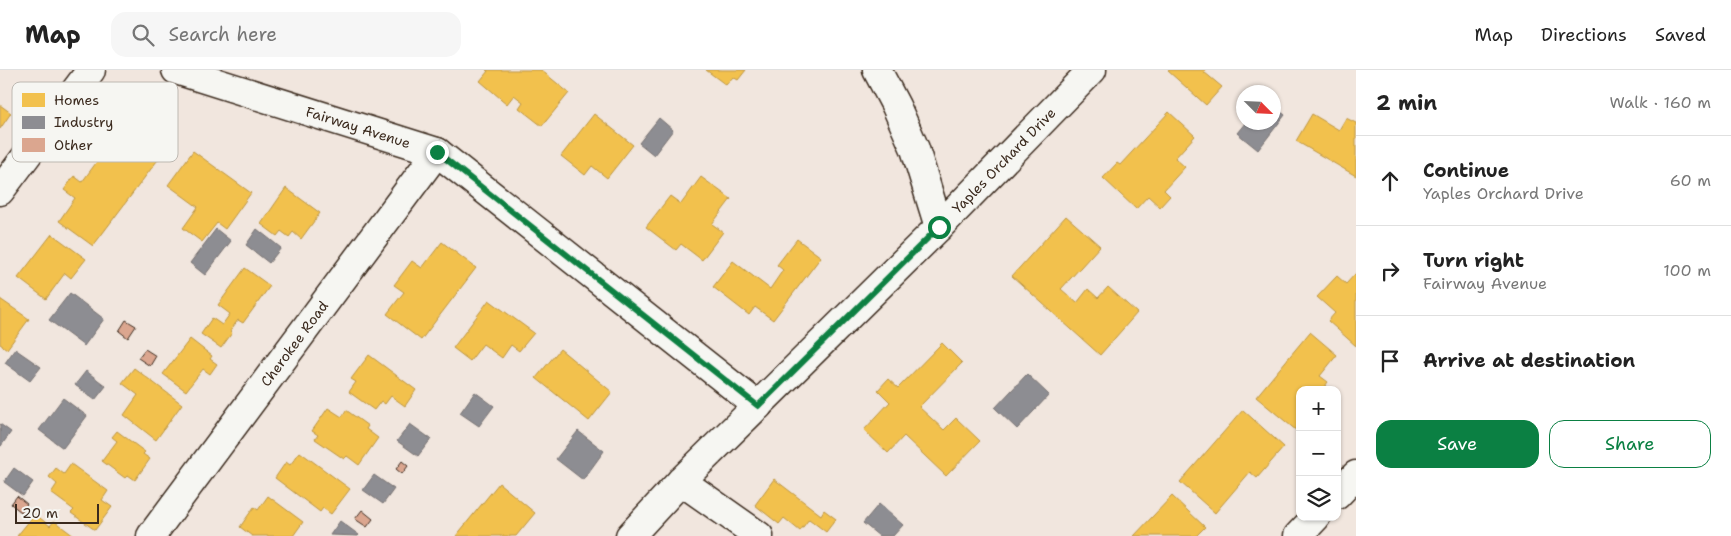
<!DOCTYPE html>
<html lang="en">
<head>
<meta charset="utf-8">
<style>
	body { margin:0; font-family:"Shantell Sans",sans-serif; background:#f6f6f6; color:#222 }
	.controls { position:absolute; right:15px; bottom:15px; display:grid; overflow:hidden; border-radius:10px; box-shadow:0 1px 4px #0004 }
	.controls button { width:45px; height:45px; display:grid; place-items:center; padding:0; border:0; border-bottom:1px solid #e0e0e0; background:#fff; color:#222; font:25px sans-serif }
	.compass { position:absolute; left:1236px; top:15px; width:45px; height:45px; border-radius:50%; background:#fff; box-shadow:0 1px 4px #0004; rotate:114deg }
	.scale { position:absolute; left:15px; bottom:12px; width:84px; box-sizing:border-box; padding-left:5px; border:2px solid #3b2a1e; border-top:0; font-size:14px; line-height:18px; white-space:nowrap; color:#3b2a1e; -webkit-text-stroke:4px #f6f6f2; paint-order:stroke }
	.stop { position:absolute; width:15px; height:15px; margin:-11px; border:4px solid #0b8043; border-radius:50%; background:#fff }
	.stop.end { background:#0b8043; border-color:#fff; box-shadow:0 1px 5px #0008 }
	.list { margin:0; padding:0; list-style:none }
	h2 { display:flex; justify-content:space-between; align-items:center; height:65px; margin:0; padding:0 20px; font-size:21px }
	h2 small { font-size:16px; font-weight:400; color:#767676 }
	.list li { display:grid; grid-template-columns:32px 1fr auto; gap:15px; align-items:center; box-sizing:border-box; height:90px; padding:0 20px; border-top:1px solid #e0e0e0 }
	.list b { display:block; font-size:19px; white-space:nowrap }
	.list p { margin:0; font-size:16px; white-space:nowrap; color:#767676 }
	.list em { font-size:16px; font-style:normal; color:#767676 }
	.actions { display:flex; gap:10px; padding:15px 20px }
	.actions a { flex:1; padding:11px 0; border:1px solid #0b8043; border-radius:15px; text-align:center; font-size:18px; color:#0b8043 }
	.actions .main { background:#0b8043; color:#fff }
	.icon { flex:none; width:28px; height:28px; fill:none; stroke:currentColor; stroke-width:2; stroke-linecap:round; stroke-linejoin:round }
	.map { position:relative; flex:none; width:1356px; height:466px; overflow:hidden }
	header { display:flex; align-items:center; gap:30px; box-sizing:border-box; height:70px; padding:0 25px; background:#fff; border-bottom:1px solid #e0e0e0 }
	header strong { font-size:24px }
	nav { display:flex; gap:28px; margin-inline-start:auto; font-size:18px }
	.search { width:350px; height:45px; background:#f6f6f6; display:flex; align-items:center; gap:12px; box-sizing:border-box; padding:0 18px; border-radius:15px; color:#767676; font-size:19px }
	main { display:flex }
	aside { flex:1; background:#fff }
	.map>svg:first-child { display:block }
	.homes { fill:#f2c14e; stroke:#bb9440 }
	.industry { fill:#8d8d92; stroke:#746f6f }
	.building { fill:#dba68f; stroke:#3b2a1e }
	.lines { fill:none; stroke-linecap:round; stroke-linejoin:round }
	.minor-casing { stroke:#3b2a1e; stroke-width:31 }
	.minor { stroke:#f6f6f2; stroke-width:28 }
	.route { stroke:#0b8043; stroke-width:6 }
	.labels { text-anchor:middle; stroke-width:5; stroke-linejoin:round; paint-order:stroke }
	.street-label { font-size:14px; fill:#3b2a1e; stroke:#f6f6f2 }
	.key { fill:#f6f6f2; stroke:#beb9b2; stroke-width:1 }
	.key-label { font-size:14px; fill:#3b2a1e }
</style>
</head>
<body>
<header>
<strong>Map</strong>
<div class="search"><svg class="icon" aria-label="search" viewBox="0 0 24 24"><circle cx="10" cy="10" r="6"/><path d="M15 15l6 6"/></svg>Search here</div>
<nav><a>Map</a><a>Directions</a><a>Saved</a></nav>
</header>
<main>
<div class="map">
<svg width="1356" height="466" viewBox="0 0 1356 466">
	<rect width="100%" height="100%" fill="#f1e6de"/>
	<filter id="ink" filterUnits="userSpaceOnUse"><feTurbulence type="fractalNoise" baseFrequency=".02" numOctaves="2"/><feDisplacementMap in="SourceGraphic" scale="10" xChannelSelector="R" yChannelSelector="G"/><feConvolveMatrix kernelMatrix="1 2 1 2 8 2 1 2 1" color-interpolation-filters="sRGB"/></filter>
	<g filter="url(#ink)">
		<path class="homes" d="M 486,0 L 541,0 L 569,23 L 542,56 L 519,38 L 523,32 L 514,25 L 507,34 L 480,11 L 488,1 Z
			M 706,0 L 746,0 L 738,10 L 733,7 L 726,15 Z
			M 1169,0 L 1206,0 L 1204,2 L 1222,17 L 1206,35 L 1168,1 Z
			M 0,35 L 11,43 L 0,59 Z
			M 1169,42 L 1195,66 L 1175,88 L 1185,97 L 1164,120 L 1170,126 L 1160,137 L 1148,126 L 1136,139 L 1103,108 L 1117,93 L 1120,95 Z
			M 594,44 L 633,75 L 607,108 L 592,96 L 585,105 L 561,86 Z
			M 1312,44 L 1339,60 L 1346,48 L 1356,53 L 1356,106 L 1296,71 Z
			M 121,59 L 160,87 L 93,176 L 59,151 L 75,128 L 64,120 L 74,106 L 82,112 Z
			M 193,81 L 251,123 L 225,159 L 217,153 L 202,172 L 183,158 L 198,137 L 168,115 Z
			M 701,107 L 731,129 L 712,154 L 723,162 L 702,190 L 681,174 L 676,180 L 646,157 L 670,126 L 681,134 Z
			M 286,118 L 320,143 L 301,169 L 293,162 L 289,167 L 281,161 L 277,166 L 261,154 Z
			M 1066,146 L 1100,176 L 1061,219 L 1077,233 L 1088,219 L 1098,228 L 1108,217 L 1137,243 L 1100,285 L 1012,206 Z
			M 52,164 L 86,189 L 71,208 L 65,203 L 46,229 L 18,208 Z
			M 797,169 L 821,187 L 773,250 L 755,237 L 749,245 L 713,217 L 733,191 L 770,219 L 783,200 L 777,195 Z
			M 442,172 L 476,198 L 421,270 L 387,244 L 404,222 L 394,215 L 412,191 L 422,198 Z
			M 245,198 L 270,216 L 243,253 L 238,250 L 230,261 L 232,263 L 221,278 L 201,264 L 212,248 L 222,255 L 230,244 L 218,235 Z
			M 1356,203 L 1356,276 L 1328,251 L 1335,243 L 1317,227 L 1337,206 L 1346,214 Z
			M 0,229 L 29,249 L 7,279 L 0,274 Z
			M 489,230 L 534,263 L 519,281 L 511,275 L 502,288 L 483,274 L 470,291 L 453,278 Z
			M 1310,262 L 1337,285 L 1320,306 L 1328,312 L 1322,320 L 1300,320 L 1300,358 L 1297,361 L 1256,327 Z
			M 190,269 L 212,286 L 210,289 L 217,294 L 210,304 L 203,299 L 186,321 L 163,304 Z
			M 942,273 L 962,293 L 919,337 L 944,360 L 956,348 L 980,371 L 946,406 L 904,366 L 888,383 L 864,360 L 890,332 L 878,320 L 888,309 L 898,318 Z
			M 560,279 L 612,322 L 589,351 L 536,308 Z
			M 369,285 L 416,320 L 405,336 L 391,326 L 385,334 L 381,331 L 374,340 L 349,322 L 356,312 L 351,309 Z
			M 134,298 L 182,334 L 156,370 L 124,345 L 138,325 L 122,313 Z
			M 328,338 L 342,347 L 346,340 L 368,356 L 366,359 L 378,368 L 359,395 L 347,386 L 344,389 L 315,369 L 318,365 L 312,361 Z
			M 1243,340 L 1284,377 L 1257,408 L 1250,402 L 1215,443 L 1180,412 Z
			M 117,361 L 145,382 L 143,384 L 150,389 L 135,410 L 128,405 L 125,408 L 102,391 L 117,371 L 112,367 Z
			M 300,382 L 350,419 L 331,444 L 323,438 L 320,442 L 275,408 L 286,392 L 290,395 Z
			M 71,394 L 108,421 L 102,430 L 112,437 L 95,460 L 71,443 L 74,440 L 51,423 L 57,414 L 49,407 L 56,398 L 64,404 Z
			M 774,409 L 821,445 L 824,440 L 836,449 L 826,462 L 809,449 L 800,461 L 784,448 L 779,454 L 755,435 Z
			M 499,413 L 535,443 L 516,466 L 456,466 Z
			M 268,426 L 303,452 L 293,466 L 252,466 L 240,457 L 254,437 L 258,440 Z
			M 1172,426 L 1205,457 L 1196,466 L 1134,466 Z
			M 35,444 L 50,456 L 54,451 L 74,466 L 17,466 Z"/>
		<path class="industry" d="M 1274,36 L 1285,45 L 1258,80 L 1237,63 L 1246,52 L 1274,52 Z
			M 659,48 L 673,60 L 654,85 L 639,73 Z
			M 216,159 L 231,171 L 205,205 L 190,193 Z
			M 257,159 L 281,178 L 269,193 L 246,175 Z
			M 70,223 L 104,249 L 84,276 L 49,250 Z
			M 15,279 L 41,297 L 30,311 L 5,293 Z
			M 86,301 L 106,316 L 95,330 L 75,315 Z
			M 1027,304 L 1049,325 L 1017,359 L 995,338 Z
			M 475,322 L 494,336 L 479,356 L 460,343 Z
			M 63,328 L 87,346 L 63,378 L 39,360 Z
			M 0,354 L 11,362 L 1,376 L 0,376 Z
			M 410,354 L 431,369 L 418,386 L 397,371 Z
			M 578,361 L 604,381 L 583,410 L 556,389 Z
			M 14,398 L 33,412 L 23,426 L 4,412 Z
			M 374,405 L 394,419 L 383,434 L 363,420 Z
			M 879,434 L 903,455 L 893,466 L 879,466 L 863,453 Z
			M 340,451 L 359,465 L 358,466 L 330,465 Z"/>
		<path class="building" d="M 126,250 L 136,256 L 128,268 L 119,261 Z
			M 145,279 L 156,286 L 150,296 L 138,288 Z
			M 402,391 L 408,396 L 402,404 L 396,399 Z
			M 17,426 L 27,434 L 21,442 L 11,434 Z
			M 362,440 L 373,449 L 367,457 L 355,449 Z"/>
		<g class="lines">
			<defs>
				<g id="minor">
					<path id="s1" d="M 176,0 L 437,82 L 758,336"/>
					<path d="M 877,0 L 896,36 L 915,79 L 939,157"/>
					<path d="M 0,121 L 91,0"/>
					<path d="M 681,411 L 759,466"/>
					<path d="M 1337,425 L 1356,405"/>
					<path id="s2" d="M 151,466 L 437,82"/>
					<path id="s3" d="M 630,466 L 681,411 L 939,157 L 1092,0"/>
					<path d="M 1298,466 L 1316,447"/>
				</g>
			</defs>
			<use href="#minor" class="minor-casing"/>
			<use href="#minor" class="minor"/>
		</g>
	</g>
	<g class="lines" filter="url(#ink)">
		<path class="route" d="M 437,82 L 758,336 L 939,157"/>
	</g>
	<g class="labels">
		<g class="street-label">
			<text dy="5" stroke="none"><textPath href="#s1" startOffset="191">Fairway Avenue</textPath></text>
			<text dy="5" stroke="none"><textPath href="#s3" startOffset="530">Yaples Orchard Drive</textPath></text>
			<text dy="5" stroke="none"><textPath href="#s2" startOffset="240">Cherokee Road</textPath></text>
		</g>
	</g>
	<rect x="12" y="12" width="166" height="80" rx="8" class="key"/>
	<rect x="22" y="23" width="23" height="14" fill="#f2c14e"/>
	<rect x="22" y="46" width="23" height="13" fill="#8d8d92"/>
	<rect x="22" y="68" width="23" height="14" fill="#dba68f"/>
	<g class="key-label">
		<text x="54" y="35">Homes</text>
		<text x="54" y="57">Industry</text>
		<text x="54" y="80">Other</text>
	</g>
</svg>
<div class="controls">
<button>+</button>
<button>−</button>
<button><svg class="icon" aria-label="layers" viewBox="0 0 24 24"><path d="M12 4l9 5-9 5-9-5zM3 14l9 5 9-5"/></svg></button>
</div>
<svg class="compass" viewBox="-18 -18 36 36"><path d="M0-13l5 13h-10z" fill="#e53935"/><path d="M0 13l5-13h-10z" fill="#767676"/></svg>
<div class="scale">20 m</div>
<div class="stop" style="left:939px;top:157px"></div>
<div class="stop end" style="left:437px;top:82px"></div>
</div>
<aside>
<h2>2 min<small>Walk · 160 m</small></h2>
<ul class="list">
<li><svg class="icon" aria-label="ahead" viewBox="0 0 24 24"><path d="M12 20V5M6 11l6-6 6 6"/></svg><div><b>Continue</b><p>Yaples Orchard Drive</p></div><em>60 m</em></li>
<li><svg class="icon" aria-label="right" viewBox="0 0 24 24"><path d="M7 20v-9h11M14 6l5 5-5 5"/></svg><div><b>Turn right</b><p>Fairway Avenue</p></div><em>100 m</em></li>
<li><svg class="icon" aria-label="arrive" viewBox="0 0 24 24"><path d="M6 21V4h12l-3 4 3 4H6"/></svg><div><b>Arrive at destination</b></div></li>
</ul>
<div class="actions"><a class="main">Save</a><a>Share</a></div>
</aside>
</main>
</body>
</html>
